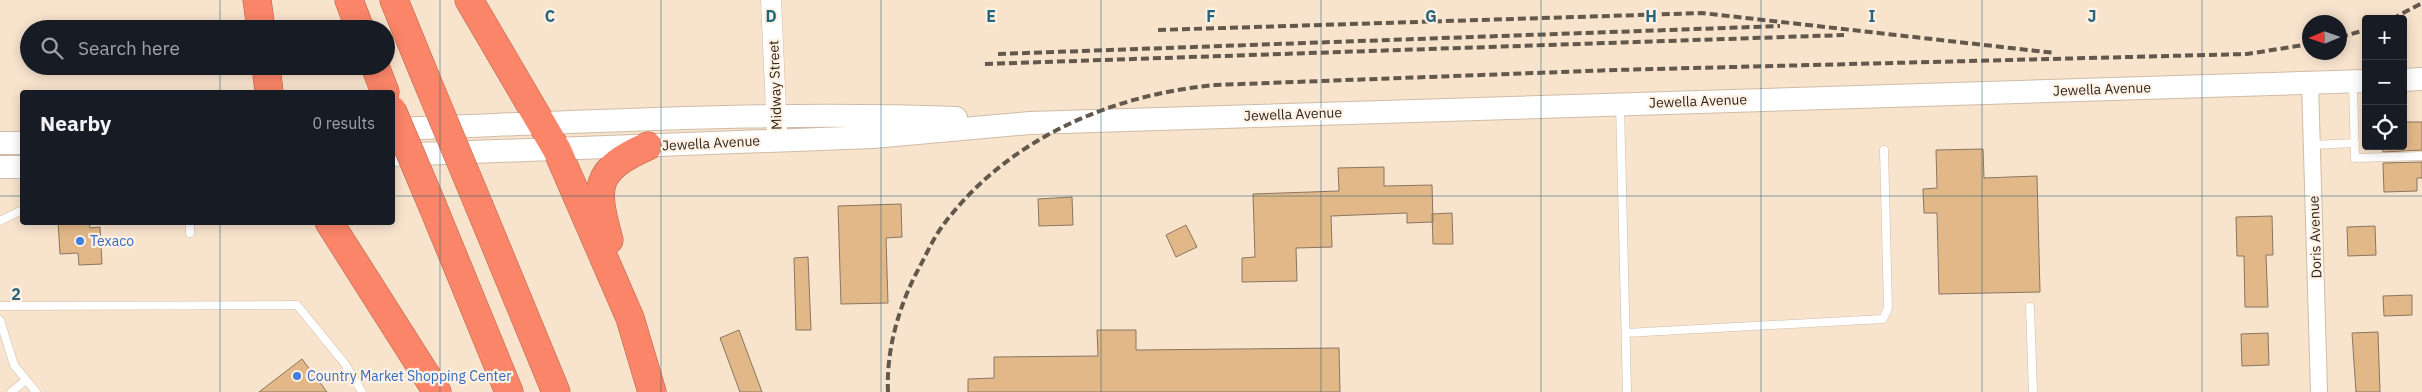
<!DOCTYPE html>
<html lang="en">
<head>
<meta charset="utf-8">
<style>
	body { margin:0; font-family:"IBM Plex Sans",sans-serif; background:#242831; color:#f1f3f6 }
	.controls { position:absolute; right:15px; top:15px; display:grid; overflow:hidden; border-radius:5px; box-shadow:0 2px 12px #0003 }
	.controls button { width:45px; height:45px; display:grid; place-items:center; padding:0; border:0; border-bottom:1px solid #363941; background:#171b24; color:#f1f3f6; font:25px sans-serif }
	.compass { position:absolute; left:2302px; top:15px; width:45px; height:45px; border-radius:50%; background:#171b24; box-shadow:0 2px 12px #0003; rotate:268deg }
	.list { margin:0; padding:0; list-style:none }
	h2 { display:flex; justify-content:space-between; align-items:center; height:65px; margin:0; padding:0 20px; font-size:21px }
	h2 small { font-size:16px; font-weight:400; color:#9ea1a6 }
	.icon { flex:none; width:28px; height:28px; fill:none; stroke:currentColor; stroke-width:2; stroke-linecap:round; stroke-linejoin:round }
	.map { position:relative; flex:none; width:2422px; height:392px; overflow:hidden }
	.search { position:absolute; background:#171b24; box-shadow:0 2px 12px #0003; left:20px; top:20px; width:375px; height:55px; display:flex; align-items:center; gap:12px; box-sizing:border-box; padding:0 18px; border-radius:28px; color:#9ea1a6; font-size:19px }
	.panel { position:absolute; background:#171b24; box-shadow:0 2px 12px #0003; left:20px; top:90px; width:375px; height:135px; border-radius:5px }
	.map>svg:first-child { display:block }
	.building { fill:#e3b888; stroke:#887662 }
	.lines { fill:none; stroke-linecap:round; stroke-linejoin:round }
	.service-casing { stroke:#d0bca6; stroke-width:9 }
	.minor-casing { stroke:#d0bca6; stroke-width:18 }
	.tertiary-casing { stroke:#d0bca6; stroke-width:21 }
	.secondary-casing { stroke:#d0bca6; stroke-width:24 }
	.motorway-casing { stroke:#b3644e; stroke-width:29 }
	.service { stroke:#fff; stroke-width:8 }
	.minor { stroke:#fff; stroke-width:16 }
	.tertiary { stroke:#fff; stroke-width:20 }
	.secondary { stroke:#fff; stroke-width:22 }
	.motorway { stroke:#fa8568; stroke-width:28 }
	.rail { stroke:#63584c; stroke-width:4; stroke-dasharray:8 4; stroke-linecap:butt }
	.motorway-bridge-casing { stroke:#b3644e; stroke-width:29; stroke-linecap:butt }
	.motorway-bridge { stroke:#fa8568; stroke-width:28 }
	.grid { fill:none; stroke:#28657c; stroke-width:1; stroke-opacity:0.55 }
	.shop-dot { fill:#3f7fe0; stroke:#fff2e4; stroke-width:2 }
	.labels { text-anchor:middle; stroke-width:4.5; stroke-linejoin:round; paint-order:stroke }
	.street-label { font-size:14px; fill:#2f281f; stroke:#fff2e4 }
	.shop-label { font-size:14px; fill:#366cbe; stroke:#fff2e4; text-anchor:start }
	.grid-label { font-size:16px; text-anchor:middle; font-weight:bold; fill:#28657c; stroke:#fff2e4; stroke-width:4.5; stroke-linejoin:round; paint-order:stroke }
</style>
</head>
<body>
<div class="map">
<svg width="2422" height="392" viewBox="0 0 2422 392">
	<rect width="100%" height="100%" fill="#f8e3cd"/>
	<path class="building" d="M 2403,122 L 2422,122 L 2422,150 L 2383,152 L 2383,146 L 2403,146 Z
		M 1983,149 L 1984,178 L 2037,176 L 2040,292 L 1939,294 L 1937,213 L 1924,213 L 1923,189 L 1937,188 L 1936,150 Z
		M 2422,162 L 2422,178 L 2417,178 L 2417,191 L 2384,192 L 2383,163 Z
		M 1384,167 L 1384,186 L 1432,185 L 1433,222 L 1407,223 L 1407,213 L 1331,216 L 1332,247 L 1296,248 L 1297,281 L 1242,282 L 1242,258 L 1255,257 L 1253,194 L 1339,191 L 1338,168 Z
		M 1072,197 L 1073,225 L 1039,226 L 1038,199 Z
		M 901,204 L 902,237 L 886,238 L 888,303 L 841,304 L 838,206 Z
		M 1452,213 L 1453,244 L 1433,244 L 1432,214 Z
		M 2272,216 L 2273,255 L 2266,255 L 2268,307 L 2245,307 L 2244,256 L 2237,256 L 2236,217 Z
		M 58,222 L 89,222 L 90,228 L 100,227 L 102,264 L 79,265 L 78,253 L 60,254 Z
		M 1186,225 L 1197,247 L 1176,257 L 1166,235 Z
		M 2375,226 L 2376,255 L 2348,256 L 2347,227 Z
		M 808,257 L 811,330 L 796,330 L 794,258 Z
		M 2412,295 L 2412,315 L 2384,316 L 2383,296 Z
		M 739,330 L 762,392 L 740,392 L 720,338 Z
		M 1097,330 L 1136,330 L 1136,350 L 1339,348 L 1340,392 L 968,392 L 968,379 L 994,378 L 994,357 L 1098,356 Z
		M 2378,332 L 2380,392 L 2356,392 L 2352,333 Z
		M 2268,333 L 2269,365 L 2242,366 L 2241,334 Z
		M 302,359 L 327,392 L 259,392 Z"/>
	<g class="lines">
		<defs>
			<path id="service" d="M 2353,84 L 2355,158 L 2422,156
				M 1620,105 L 1627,392
				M 2312,145 L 2355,143
				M 0,221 L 22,210
				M 190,222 L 190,233
				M 0,306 L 297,305 L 345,364 L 362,392
				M 2030,307 L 2033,392
				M 0,320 L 14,365 L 36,392
				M 1626,333 L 1883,319 L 1888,308 L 1884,150
				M 11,392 L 26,380"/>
			<path id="minor" d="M 2310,83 L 2319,392"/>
			<path id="tertiary" d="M 771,0 L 777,133"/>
			<path id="secondary" d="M 2403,80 L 2422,79
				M 392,129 C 580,122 769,111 956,118
				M 0,143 L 22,143
				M 392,155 L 873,137 L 1030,123 L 2366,81
				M 0,167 L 22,167"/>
			<path id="motorway" d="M 257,0 L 261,29
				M 349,0 L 360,29
				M 394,0 L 425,76
				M 469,0 L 557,150 L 630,318 L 652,392
				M 266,66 L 269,92
				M 375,66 L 385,92
				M 433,207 L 509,392
				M 480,208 L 556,392
				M 329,222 L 437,392
				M 609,240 C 594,186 594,170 648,146"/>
		</defs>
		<use href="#service" class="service-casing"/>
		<use href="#minor" class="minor-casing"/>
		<use href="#tertiary" class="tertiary-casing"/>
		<use href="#secondary" class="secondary-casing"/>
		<use href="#motorway" class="motorway-casing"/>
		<use href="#service" class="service"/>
		<use href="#minor" class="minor"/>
		<use href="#tertiary" class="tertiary"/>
		<use href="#secondary" class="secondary"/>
		<use href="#motorway" class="motorway"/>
		<path class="rail" d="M 2392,19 L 2422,3
			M 1158,30 L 1702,13 L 2055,53
			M 2340,37 L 2366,30
			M 998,54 L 1780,26
			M 985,64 L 1844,35
			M 888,392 C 886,350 899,305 919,268 C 926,255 932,241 941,228 C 1005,140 1109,95 1215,85 L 1615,70 L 2247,54 L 2310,44"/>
		<defs>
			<path id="motorway-bridge" d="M 425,76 L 480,208
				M 392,110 L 433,207"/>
		</defs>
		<use href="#motorway-bridge" class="motorway-bridge-casing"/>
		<use href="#motorway-bridge" class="motorway-bridge"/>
	</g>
	<path class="grid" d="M 220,0 L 220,29M 440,0 L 440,392M 661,0 L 661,392M 881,0 L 881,392M 1101,0 L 1101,392M 1321,0 L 1321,392M 1541,0 L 1541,392M 1761,0 L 1761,392M 1982,0 L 1982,392M 2202,0 L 2202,392M 220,66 L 220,92M 0,196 L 22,196M 392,196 L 2422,196M 220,222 L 220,392"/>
	<g class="shop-dot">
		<circle cx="80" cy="241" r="5"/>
		<circle cx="297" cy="376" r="5"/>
	</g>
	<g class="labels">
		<g class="street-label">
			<text transform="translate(775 85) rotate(-92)" y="5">Midway Street</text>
			<text transform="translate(2102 89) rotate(-2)" y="5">Jewella Avenue</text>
			<text transform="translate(1698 101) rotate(-2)" y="5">Jewella Avenue</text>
			<text transform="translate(1293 114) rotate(-2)" y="5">Jewella Avenue</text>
			<text transform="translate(711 143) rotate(-3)" y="5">Jewella Avenue</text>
			<text transform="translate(2315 237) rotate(-92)" y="5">Doris Avenue</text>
		</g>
		<g class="shop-label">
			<text x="90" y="246">Texaco</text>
			<text x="307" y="381">Country Market Shopping Center</text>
		</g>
	</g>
	<g class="grid-label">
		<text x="550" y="22">C</text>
		<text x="771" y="22">D</text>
		<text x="991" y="22">E</text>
		<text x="1211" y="22">F</text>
		<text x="1431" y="22">G</text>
		<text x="1651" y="22">H</text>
		<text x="1872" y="22">I</text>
		<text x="2092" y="22">J</text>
		<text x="16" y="300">2</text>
	</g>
</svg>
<div class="controls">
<button>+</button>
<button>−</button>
<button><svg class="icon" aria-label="locate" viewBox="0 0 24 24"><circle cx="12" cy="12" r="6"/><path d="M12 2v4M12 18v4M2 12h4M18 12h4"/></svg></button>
</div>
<svg class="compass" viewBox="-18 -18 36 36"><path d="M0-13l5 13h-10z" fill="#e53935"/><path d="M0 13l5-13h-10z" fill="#9ea1a6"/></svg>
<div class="search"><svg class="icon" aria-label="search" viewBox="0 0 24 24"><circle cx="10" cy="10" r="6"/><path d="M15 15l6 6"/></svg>Search here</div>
<section class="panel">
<h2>Nearby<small>0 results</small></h2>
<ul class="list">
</ul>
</section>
</div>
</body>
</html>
